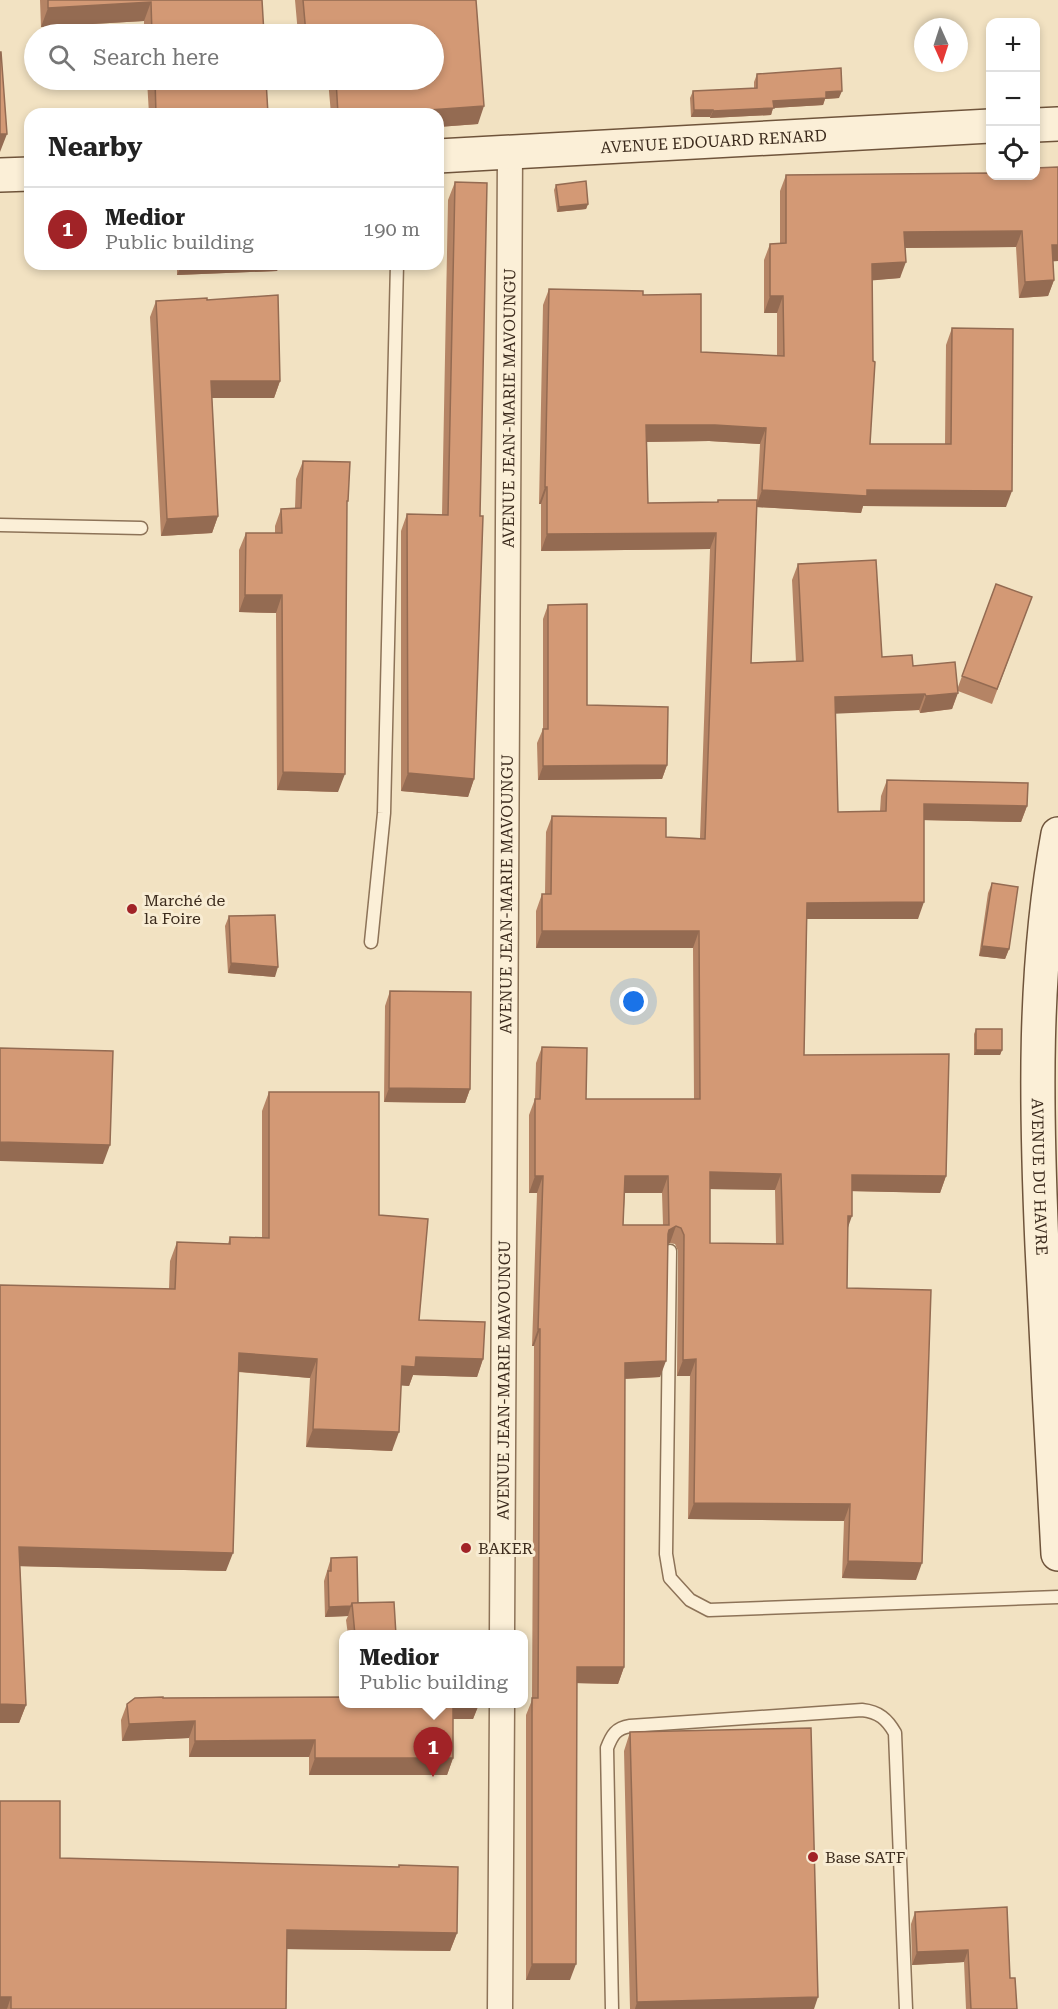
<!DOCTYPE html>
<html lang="en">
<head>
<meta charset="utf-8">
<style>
	body { margin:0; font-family:"Roboto Serif",serif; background:#f2f2f2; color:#222 }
	.controls { position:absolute; right:18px; top:18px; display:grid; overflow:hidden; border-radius:12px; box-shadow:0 3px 9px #0003 }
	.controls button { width:54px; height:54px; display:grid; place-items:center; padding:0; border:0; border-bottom:2px solid #e0e0e0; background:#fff; color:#222; font:30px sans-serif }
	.compass { position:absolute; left:914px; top:18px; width:54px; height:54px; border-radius:50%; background:#fff; box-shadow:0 3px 9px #0003; rotate:177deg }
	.you { position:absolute; left:634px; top:1002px; width:21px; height:21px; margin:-15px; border:4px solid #fff; border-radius:50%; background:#1a73e8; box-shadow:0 0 0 9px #1a73e833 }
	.badge { display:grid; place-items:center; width:39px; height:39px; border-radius:50%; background:#a12327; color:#fff; font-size:20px; font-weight:700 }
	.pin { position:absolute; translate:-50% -50px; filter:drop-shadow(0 2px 3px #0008) }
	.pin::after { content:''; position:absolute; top:32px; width:21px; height:18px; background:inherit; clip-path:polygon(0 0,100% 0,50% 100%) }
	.popup { position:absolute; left:339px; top:1630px; width:189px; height:78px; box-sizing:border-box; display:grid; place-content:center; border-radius:12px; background:#fff; filter:drop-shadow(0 2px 4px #0005); font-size:20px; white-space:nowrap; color:#767676 }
	.popup b { font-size:22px; color:#222 }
	.popup::after { content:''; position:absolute; left:50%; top:100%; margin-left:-12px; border:12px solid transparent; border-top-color:#fff }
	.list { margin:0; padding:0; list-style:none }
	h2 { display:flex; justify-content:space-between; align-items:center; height:78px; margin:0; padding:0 24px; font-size:26px }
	h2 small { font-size:20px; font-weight:400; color:#767676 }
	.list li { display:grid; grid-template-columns:39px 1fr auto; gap:18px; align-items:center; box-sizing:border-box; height:84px; padding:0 24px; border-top:2px solid #e0e0e0 }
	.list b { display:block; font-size:22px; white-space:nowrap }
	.list p { margin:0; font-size:20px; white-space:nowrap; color:#767676 }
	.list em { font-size:20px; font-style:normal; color:#767676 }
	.icon { flex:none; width:33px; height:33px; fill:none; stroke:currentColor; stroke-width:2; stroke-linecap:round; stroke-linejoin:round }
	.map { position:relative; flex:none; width:1058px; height:2009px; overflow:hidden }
	.search { position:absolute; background:#fff; box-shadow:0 3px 9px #0003; left:24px; top:24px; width:420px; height:66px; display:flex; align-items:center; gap:15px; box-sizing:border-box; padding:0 21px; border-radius:33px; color:#767676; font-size:22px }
	.panel { position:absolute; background:#fff; box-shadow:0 3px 9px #0003; left:24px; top:108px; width:420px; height:162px; border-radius:18px }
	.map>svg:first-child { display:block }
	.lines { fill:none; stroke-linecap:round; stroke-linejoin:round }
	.lane-casing { stroke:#8d7358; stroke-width:15 }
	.street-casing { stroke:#8d7358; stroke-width:27 }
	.secondary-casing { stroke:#6f543b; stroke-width:36 }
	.lane { stroke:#fbefd7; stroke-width:12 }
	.street { stroke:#fbefd7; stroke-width:24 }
	.secondary { stroke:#fbefd7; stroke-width:33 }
	.wall { fill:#b58465; fill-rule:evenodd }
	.shaded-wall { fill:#946b52 }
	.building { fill:#d39975; stroke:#946b52; stroke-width:1.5; fill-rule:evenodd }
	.poi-dot { fill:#a12327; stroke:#f8ecd3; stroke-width:2 }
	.labels { text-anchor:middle; stroke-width:6; stroke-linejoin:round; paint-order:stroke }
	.street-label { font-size:16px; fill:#3c2b1d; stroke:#f8ecd3 }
	.poi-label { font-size:16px; fill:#3c2b1d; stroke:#f8ecd3; text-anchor:start }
</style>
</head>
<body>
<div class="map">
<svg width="1058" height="2009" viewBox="0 0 1058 2009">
	<rect width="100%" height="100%" fill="#f2e2c2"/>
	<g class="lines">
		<defs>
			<path id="lane" d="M 0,525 L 141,528
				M 371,942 L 384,813 L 397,264
				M 670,1251 L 666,1554 L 670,1578 L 690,1600 L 709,1610 L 1058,1597
				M 612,2009 L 607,1748 C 612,1735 616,1728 630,1726 L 862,1710 C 879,1712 887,1719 895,1733 L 906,2009"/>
			<g id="street">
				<path id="s1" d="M 502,1634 L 510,153"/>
				<path d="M 500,2009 L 502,1704"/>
			</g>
			<g id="secondary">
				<path d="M 1036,125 L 1058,124"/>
				<path id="s2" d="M 438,156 L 990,126"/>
				<path d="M 0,175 L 30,174"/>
				<path id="s3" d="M 1058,834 C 1033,970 1036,1108 1042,1246 C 1047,1349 1052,1451 1058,1554"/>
			</g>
		</defs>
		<use href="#lane" class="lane-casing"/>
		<use href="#street" class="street-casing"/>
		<use href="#secondary" class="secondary-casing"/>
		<use href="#lane" class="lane"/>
		<use href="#street" class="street"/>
		<use href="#secondary" class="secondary"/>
	</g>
	<path class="wall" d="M 40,0 L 262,0 L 264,34 L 144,34 L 144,21 L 41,27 Z
		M 295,0 L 476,0 L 478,124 L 438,127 L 438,114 L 331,114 L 328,80 L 434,80 L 434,34 L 298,34 Z
		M 757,74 L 839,98 L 825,99 L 823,105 L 773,108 L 771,115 L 710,118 L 710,117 L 691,117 L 690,98 L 693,91 L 754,88 L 754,82 Z
		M 147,80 L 266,80 L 268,114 L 149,114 Z
		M 990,173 L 1053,261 L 1054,280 L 1048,296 L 1019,298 L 1016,247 L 905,248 L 900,278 L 872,280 L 870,444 L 945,444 L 946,345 L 952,328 L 1006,507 L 863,506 L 861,513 L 757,507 L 751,663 L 796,662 L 792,580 L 798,564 L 882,657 L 913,666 L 958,687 L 996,584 L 1032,597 L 992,704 L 958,691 L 952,709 L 920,713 L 919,710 L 835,713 L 838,812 L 880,811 L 881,796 L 887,780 L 1027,806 L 1021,822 L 924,820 L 918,919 L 807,919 L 804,1055 L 946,1176 L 940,1193 L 852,1191 L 848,1229 L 847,1288 L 916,1580 L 842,1578 L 844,1521 L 688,1519 L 690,1376 L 677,1376 L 678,1251 L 675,1244 L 670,1243 L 668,1244 L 660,1377 L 625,1379 L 624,1667 L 618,1684 L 577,1683 L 570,1980 L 526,1980 L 526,1715 L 532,1700 L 534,1346 L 532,1346 L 537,1193 L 529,1193 L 529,1115 L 535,1099 L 536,1063 L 542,1047 L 586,1099 L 694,1099 L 693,948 L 536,948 L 536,911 L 542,894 L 545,894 L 546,832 L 552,816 L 666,837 L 700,838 L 710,549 L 541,551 L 541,504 L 539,504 L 543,305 L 549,289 L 643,295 L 701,352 L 777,356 L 777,313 L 764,313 L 764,260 L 770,244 L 780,244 L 780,191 L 786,175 ZM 709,441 L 760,444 L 757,500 L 718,500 L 717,502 L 648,503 L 647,442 ZM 710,1189 L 775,1190 L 776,1244 L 710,1243 ZM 625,1193 L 662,1193 L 663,1225 L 623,1225 Z
		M 455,182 L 480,516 L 474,779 L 468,797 L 401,791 L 401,531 L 407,514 L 442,515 L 448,200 Z
		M 556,185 L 588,204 L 586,209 L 557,212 L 554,190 Z
		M 177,264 L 280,264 L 277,271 L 177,275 Z
		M 207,300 L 280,381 L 274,398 L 212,398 L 218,516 L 212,533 L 161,536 L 150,317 L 156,301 Z
		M 303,461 L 346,506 L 338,792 L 277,790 L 276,613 L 239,612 L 239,550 L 246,533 L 275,533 L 275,526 L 281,509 L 295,508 L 296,479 Z
		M 548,605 L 587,705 L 667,765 L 662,779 L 538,780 L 537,743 L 543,729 L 543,619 Z
		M 992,883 L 1009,949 L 1005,959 L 979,956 L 988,893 Z
		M 229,916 L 275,977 L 228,973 L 225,926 Z
		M 390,991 L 470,1089 L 465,1103 L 384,1102 L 385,1006 Z
		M 976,1029 L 1002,1050 L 1000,1055 L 974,1055 L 974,1034 Z
		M 269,1092 L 379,1215 L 419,1320 L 483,1359 L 477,1377 L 413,1375 L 409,1386 L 401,1385 L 392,1451 L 306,1447 L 310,1378 L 238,1372 L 226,1571 L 20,1566 L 26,1705 L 19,1723 L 0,1723 L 0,1285 L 169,1289 L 170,1261 L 177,1242 L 228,1244 L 230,1237 L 262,1238 L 262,1111 Z
		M 331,1558 L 358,1603 L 396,1635 L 348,1635 L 346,1620 L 348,1616 L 325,1617 L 324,1581 Z
		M 163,1698 L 343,1704 L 479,1704 L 473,1719 L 453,1719 L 453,1758 L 447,1775 L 309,1775 L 309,1757 L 189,1757 L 189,1738 L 122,1741 L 121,1720 L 127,1704 Z
		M 630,1732 L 814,2009 L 630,2009 L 624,1751 Z
		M 60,1858 L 399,1867 L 399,1865 L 457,1933 L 450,1951 L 287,1949 L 286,2009 L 0,2009 Z
		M 915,1912 L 1010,1978 L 1017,2009 L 966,2009 L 964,1962 L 912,1965 L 911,1924 Z"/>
	<path class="shaded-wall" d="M 151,2 L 144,21 L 41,27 L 48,8 Z
		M 842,91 L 839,98 L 825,99 L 823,105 L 773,108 L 771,115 L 710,118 L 713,111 L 826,92 Z
		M 484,106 L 478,124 L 438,127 L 438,114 L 374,114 Z
		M 694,110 L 713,110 L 710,117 L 691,117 Z
		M 0,134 L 7,134 L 0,152 Z
		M 588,204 L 586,209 L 557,212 L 559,207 Z
		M 1022,231 L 1016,247 L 898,248 L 904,232 Z
		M 1052,245 L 1058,245 L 1058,261 L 1046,262 Z
		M 906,262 L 900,278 L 866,281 L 872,264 Z
		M 220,264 L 280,264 L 277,271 L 177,275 L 181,266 Z
		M 1054,280 L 1048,296 L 1019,298 L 1025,282 Z
		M 770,296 L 783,296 L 777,313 L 764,313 Z
		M 211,381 L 280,381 L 274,398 L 205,398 Z
		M 646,425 L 715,425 L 766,428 L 760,444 L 709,441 L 640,442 Z
		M 545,487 L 547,487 L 541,504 L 539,504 Z
		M 762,490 L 867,490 L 1012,491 L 1006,507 L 863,506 L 861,513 L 756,507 Z
		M 218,516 L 212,533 L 161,536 L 167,519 Z
		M 716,533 L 710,549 L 541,551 L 547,534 Z
		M 245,595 L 282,595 L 276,613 L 239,612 Z
		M 958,693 L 952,709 L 920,713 L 926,696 Z
		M 925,694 L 919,710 L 829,714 L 835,697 Z
		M 667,765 L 662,779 L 538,780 L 543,766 Z
		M 283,772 L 345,774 L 338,792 L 277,790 Z
		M 408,773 L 474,779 L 468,797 L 401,791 Z
		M 924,804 L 1027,806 L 1021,822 L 918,820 Z
		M 924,902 L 918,919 L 801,919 L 807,903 Z
		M 542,931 L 699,931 L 693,948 L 536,948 Z
		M 982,946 L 1009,949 L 1005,959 L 979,956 Z
		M 231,963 L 278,967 L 275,977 L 228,973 Z
		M 976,1050 L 1002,1050 L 1000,1055 L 974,1055 Z
		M 389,1088 L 470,1089 L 465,1103 L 384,1102 Z
		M 0,1142 L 110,1145 L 103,1164 L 0,1161 Z
		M 710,1172 L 781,1174 L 775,1190 L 704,1189 Z
		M 852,1175 L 946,1176 L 940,1193 L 846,1191 Z
		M 535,1176 L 543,1176 L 537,1193 L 529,1193 Z
		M 625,1176 L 668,1176 L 662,1193 L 619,1193 Z
		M 848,1216 L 852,1216 L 846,1233 Z
		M 676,1226 L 670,1243 L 663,1246 L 669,1230 Z
		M 538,1329 L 540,1329 L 534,1346 L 532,1346 Z
		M 239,1353 L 317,1359 L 310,1378 L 232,1371 Z
		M 416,1357 L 483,1359 L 477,1377 L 413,1375 L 409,1386 L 395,1385 L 402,1366 Z
		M 696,1359 L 690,1376 L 677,1376 L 683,1360 Z
		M 666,1361 L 660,1377 L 619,1379 L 625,1363 Z
		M 313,1429 L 399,1432 L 392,1451 L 306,1447 Z
		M 694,1503 L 850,1504 L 844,1521 L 688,1519 Z
		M 19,1547 L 233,1553 L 226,1571 L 12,1566 Z
		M 848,1561 L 922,1563 L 916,1580 L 842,1578 Z
		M 351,1606 L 348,1616 L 325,1617 L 329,1607 Z
		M 577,1667 L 624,1667 L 618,1684 L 571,1683 Z
		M 0,1704 L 26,1705 L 19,1723 L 0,1723 Z
		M 453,1704 L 479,1704 L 473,1719 L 447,1719 Z
		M 195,1721 L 189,1738 L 122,1741 L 129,1724 Z
		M 315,1740 L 309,1757 L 189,1757 L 195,1741 Z
		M 315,1758 L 453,1758 L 447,1775 L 309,1775 Z
		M 287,1930 L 457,1933 L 450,1951 L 280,1949 Z
		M 968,1950 L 964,1962 L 912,1965 L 917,1952 Z
		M 532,1964 L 576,1964 L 570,1980 L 526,1980 Z
		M 0,1997 L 11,1997 L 7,2009 L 0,2009 Z
		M 818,1997 L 814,2009 L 635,2009 L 637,2002 Z"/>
	<path class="building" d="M 48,0 L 262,0 L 264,34 L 152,34 L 151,2 L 48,8 Z
		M 303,0 L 476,0 L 484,106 L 374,114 L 338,114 L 336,80 L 434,80 L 434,34 L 306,34 Z
		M 0,52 L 1,52 L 7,134 L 0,134 Z
		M 841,68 L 842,91 L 826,92 L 826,98 L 773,101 L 774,108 L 713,111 L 713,110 L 694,110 L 693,91 L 757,88 L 757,74 Z
		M 155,80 L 266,80 L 268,114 L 156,114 Z
		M 1058,167 L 1058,245 L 1052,245 L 1054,280 L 1025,282 L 1022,231 L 904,232 L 906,262 L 872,264 L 873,361 L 875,362 L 870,444 L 951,444 L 952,328 L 1013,329 L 1012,491 L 867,490 L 867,496 L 762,490 L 766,428 L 715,425 L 646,425 L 648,503 L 718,502 L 718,500 L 757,500 L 751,663 L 803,661 L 798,564 L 876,560 L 882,657 L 912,655 L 913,666 L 955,662 L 958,693 L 926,696 L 925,694 L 835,697 L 838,812 L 886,811 L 887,780 L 1028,783 L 1027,806 L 924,804 L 924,902 L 807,903 L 804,1055 L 949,1054 L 946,1176 L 852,1175 L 852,1216 L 848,1216 L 847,1288 L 931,1290 L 922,1563 L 848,1561 L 850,1504 L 694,1503 L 696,1359 L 683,1360 L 684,1235 L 681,1228 L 676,1226 L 669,1230 L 668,1234 L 666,1361 L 625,1363 L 624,1667 L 577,1667 L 576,1964 L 532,1964 L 532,1698 L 538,1698 L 540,1329 L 538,1329 L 543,1176 L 535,1176 L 535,1099 L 540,1099 L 542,1047 L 587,1048 L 586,1099 L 700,1099 L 699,931 L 542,931 L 542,894 L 551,894 L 552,816 L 666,818 L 666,837 L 705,839 L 716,533 L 547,534 L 547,487 L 545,487 L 549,289 L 643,291 L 643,295 L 701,294 L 701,352 L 784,356 L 783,296 L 770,296 L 770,244 L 786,243 L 786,175 L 990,173 L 990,176 L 1035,176 L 1035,168 ZM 710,1172 L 781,1174 L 783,1244 L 710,1243 ZM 625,1176 L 668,1176 L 669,1225 L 623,1225 Z
		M 586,181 L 588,204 L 559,207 L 556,185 Z
		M 455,182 L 487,183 L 480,516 L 483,516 L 474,779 L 408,773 L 407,514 L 448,515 Z
		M 180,264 L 220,264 L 181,266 Z
		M 278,295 L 280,381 L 211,381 L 218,516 L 167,519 L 156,301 L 207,298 L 207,300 Z
		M 303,461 L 350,462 L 348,501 L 347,501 L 345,774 L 283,772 L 282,595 L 245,595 L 246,533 L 282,533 L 281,509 L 301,508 Z
		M 996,584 L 1032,597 L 997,689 L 962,676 Z
		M 587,604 L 587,705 L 668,707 L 667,765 L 543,766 L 543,729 L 548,729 L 548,605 Z
		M 992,883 L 1018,887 L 1009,949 L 982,946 Z
		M 275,915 L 278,967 L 231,963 L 229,916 Z
		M 390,991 L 471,992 L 470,1089 L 389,1088 Z
		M 976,1029 L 1002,1029 L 1002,1050 L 976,1050 Z
		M 0,1048 L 113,1051 L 110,1145 L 0,1142 Z
		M 269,1092 L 379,1092 L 379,1215 L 428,1219 L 419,1320 L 485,1322 L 483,1359 L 416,1357 L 415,1367 L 402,1366 L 399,1432 L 313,1429 L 317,1359 L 239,1353 L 233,1553 L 19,1547 L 26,1705 L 0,1704 L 0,1285 L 175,1289 L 177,1242 L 230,1244 L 230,1237 L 269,1238 Z
		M 357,1557 L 358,1603 L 352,1603 L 351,1606 L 329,1607 L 328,1571 L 331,1571 L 331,1558 Z
		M 394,1602 L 396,1635 L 355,1635 L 352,1603 Z
		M 163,1697 L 163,1698 L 343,1697 L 343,1704 L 453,1704 L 453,1758 L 315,1758 L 315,1740 L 195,1741 L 195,1721 L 129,1724 L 127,1704 L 135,1698 Z
		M 811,1728 L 818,1997 L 637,2002 L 630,1732 Z
		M 0,1801 L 60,1801 L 60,1858 L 399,1867 L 399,1865 L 458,1867 L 457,1933 L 287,1930 L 286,2009 L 11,2009 L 11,1997 L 0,1997 Z
		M 1007,1907 L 1010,1978 L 1015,1978 L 1017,2009 L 971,2009 L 968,1950 L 917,1952 L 915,1912 Z"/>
	<g class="poi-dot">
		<circle cx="132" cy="909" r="6"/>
		<circle cx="466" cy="1548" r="6"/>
		<circle cx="813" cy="1857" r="6"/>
	</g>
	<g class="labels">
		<g class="street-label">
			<text dy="6" stroke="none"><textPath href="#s2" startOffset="276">AVENUE EDOUARD RENARD</textPath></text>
			<text dy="6" stroke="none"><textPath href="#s1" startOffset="1226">AVENUE JEAN-MARIE MAVOUNGU</textPath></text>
			<text dy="6" stroke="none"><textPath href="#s1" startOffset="740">AVENUE JEAN-MARIE MAVOUNGU</textPath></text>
			<text dy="6" stroke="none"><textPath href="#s3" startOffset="344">AVENUE DU HAVRE</textPath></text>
			<text dy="6" stroke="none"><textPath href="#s1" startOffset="254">AVENUE JEAN-MARIE MAVOUNGU</textPath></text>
		</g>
		<g class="poi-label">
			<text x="144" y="906">Marché de<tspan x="144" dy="18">la Foire</tspan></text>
			<text x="478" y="1554">BAKER</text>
			<text x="825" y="1863">Base SATF</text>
		</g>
	</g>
</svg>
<div class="controls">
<button>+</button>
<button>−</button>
<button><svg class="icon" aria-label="locate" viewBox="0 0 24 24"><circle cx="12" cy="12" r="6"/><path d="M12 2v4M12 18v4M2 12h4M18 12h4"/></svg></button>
</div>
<svg class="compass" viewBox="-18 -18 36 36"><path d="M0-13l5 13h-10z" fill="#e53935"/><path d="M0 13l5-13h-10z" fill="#767676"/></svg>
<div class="you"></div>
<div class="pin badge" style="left:433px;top:1777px">1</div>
<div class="popup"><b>Medior</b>Public building</div>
<div class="search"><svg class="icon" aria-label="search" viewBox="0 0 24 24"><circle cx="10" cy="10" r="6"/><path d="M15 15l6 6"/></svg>Search here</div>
<section class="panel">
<h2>Nearby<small></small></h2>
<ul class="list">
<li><span class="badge">1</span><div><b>Medior</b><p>Public building</p></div><em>190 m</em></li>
</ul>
</section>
</div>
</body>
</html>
